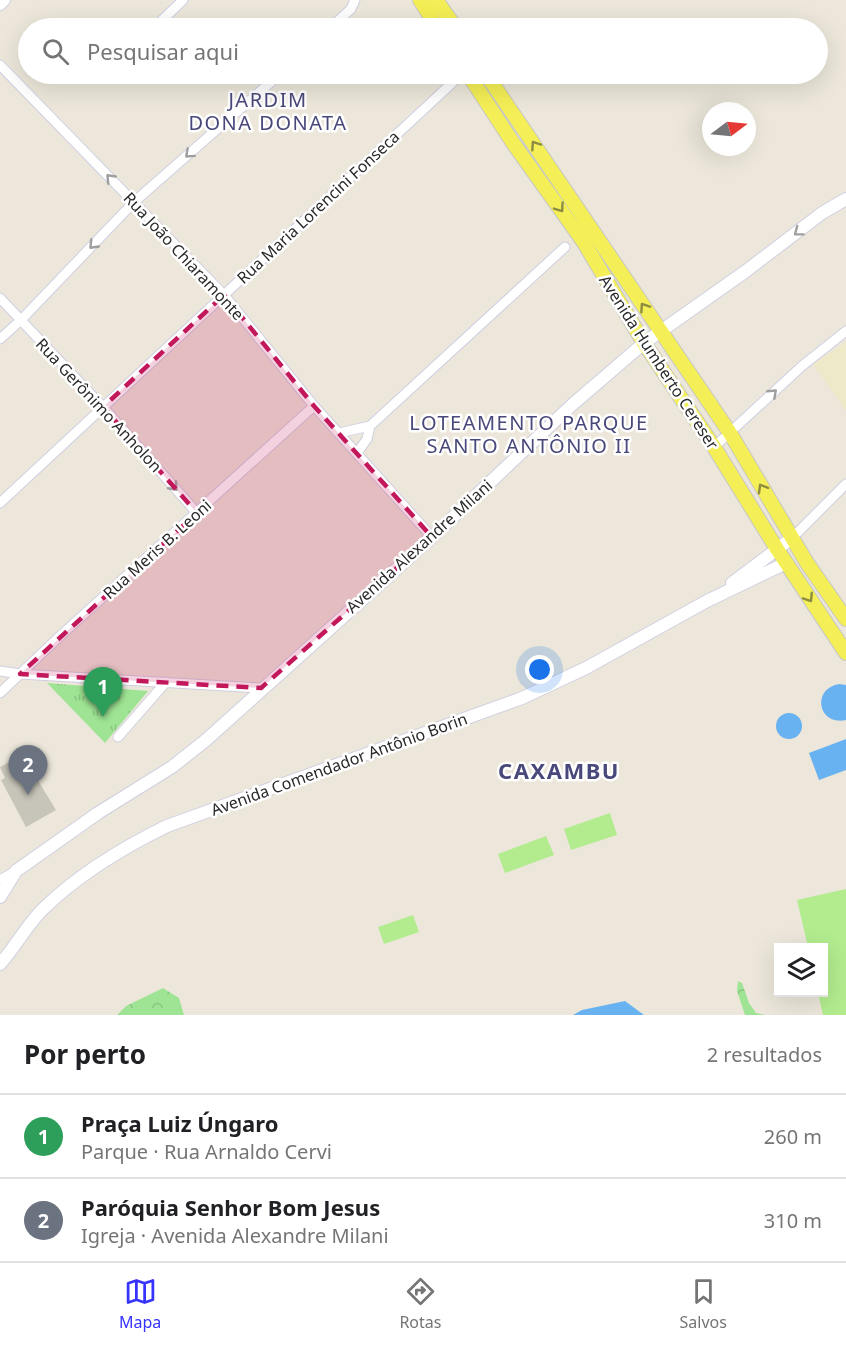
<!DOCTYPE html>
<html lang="pt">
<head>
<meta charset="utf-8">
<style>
	body { margin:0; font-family:"Noto Sans",sans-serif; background:#f2f2f2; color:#202124 }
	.controls { position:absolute; right:18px; bottom:18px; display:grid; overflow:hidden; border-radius:0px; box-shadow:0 6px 24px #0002 }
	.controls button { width:54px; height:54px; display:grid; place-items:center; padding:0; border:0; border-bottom:2px solid #e0e0e0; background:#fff; color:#202124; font:30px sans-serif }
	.compass { position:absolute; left:702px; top:102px; width:54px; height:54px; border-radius:50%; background:#fff; box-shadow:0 6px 24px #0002; rotate:74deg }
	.you { position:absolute; left:540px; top:670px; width:21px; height:21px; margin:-15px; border:4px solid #fff; border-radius:50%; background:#1a73e8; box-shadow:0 0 0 9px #1a73e833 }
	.badge { display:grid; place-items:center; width:39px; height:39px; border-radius:50%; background:#3633ff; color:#fff; font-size:20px; font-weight:700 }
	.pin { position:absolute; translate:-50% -50px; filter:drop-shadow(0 2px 3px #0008) }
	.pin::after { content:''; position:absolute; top:32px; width:21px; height:18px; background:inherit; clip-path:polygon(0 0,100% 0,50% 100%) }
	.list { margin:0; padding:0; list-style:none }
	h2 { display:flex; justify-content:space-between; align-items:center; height:78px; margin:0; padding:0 24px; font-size:26px }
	h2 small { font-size:20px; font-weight:400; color:#757577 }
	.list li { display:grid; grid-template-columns:39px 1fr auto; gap:18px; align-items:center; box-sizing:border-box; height:84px; padding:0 24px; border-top:2px solid #e0e0e0 }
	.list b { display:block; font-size:22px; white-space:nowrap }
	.list p { margin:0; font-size:20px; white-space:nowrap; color:#757577 }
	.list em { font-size:20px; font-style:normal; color:#757577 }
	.icon { flex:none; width:33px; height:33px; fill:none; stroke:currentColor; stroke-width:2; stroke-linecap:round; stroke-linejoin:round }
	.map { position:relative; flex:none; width:846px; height:1015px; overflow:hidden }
	.search { position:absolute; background:#fff; box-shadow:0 6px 24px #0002; left:18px; right:18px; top:18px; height:66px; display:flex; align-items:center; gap:15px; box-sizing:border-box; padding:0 21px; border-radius:33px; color:#757577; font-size:22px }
	.sheet { height:246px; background:#fff }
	nav { display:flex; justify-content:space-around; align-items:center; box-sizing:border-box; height:84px; border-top:2px solid #e0e0e0; background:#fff; font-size:16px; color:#757577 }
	nav a { display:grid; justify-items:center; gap:3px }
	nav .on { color:#3633ff }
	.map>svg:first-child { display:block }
	.education { fill:#eee9c8 }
	.forest { fill:url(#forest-crowns) }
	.park { fill:url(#park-tufts) }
	.pitch { fill:#b2ec8f }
	.water { fill:#68b2f2 }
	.building { fill:#c7c4b9 }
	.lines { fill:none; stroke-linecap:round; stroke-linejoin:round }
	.street-casing { stroke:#cfcfe2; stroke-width:11 }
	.secondary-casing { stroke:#cfcfe2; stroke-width:14 }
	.primary-casing { stroke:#c7c7c7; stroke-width:16 }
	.street { stroke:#fff; stroke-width:9 }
	.secondary { stroke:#fff; stroke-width:12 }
	.primary { stroke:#f4ef56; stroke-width:14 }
	.oneway { stroke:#8e8c40 }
	.oneway2 { stroke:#9f9f9f }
	.marked { fill:#c2185b; fill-opacity:0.2; stroke:#c2185b; stroke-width:4.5; stroke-dasharray:12 8; stroke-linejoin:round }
	.labels { text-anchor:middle; stroke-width:5; stroke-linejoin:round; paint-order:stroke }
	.street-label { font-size:16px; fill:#292929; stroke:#fff }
	.quarter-label { font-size:20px; letter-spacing:1.5px; fill:#49487a; stroke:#fff }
	.district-label { font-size:22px; font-weight:bold; letter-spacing:1.5px; fill:#49487a; stroke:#fff }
</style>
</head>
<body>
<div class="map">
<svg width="846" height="1015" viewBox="0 0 846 1015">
	<defs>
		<pattern id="forest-crowns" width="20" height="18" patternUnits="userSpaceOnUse" patternTransform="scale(1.5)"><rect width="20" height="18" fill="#9fe494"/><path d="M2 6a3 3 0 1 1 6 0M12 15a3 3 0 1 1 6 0" fill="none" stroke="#89c480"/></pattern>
		<pattern id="park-tufts" width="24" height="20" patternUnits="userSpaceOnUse" patternTransform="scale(1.5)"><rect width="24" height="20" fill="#9fe494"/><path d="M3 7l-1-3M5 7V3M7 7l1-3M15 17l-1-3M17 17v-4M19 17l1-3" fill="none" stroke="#89c480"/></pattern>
	</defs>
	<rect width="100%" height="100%" fill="#ece7da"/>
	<path class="education" d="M 846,342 L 846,411 L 813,364 Z"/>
	<path class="forest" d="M 738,981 L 742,983 L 749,1003 L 756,1013 L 765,1015 L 745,1015 L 737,991 Z
		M 163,988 L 179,998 L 184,1015 L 117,1015 L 126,1006 Z"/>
	<path class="park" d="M 47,683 L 148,691 L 105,743 Z"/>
	<path class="pitch" d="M 610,813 L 617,835 L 571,850 L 564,829 Z
		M 546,836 L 554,855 L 505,873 L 498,854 Z
		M 846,889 L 846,1015 L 823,1015 L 818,993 L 824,992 L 824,948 L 808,947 L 797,900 Z
		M 413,915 L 419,932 L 384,944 L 378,927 Z"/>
	<path class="water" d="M 839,684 L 846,685 L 846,720 C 818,726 811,689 839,684 Z
		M776 726a13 13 0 1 1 26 0a13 13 0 1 1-26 0Z
		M 846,739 L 846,770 L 819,780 L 809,753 Z
		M 625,1001 L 644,1015 L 573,1015 L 582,1010 Z"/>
	<path class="building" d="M 23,756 L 56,810 L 26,827 L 1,780 L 5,778 L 0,767 L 15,759 Z"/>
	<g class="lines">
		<defs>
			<path id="street" d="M 155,27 L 183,0
				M 330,28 L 351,9 L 355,0
				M 0,65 L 224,295 L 314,406 L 432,537
				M 0,298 L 103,407 L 197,513
				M 0,339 L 21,320 L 134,202 L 280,74
				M 339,433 L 370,426 L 565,247
				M 714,447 L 802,366 L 846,331
				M 357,453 L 367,439 L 370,426
				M 0,503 L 452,83 L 457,74
				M 792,538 L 846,484
				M 0,671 L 20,674 L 261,688
				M 0,693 L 59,637 L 314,406
				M 118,737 L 166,682
				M 0,880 L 14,872"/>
			<path id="secondary" d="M 0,4 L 4,0
				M 732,583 L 792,538
				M 0,897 L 16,871 L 98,813 L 172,767 L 206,740 L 432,537 L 573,404 L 644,343 L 746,271 L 822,213 L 846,199
				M 0,964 C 15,947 27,925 43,909 C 78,875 124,847 167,826 L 522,698 L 586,668 L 707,601 L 786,563"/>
			<path id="primary" d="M 420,0 L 438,28
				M 436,0 L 456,28
				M 468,74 L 513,143 L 583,241 L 644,343 L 714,447 L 777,549 L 846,653
				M 486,74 L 730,433 L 807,563 L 846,619"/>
		</defs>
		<use href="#street" class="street-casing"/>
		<use href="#secondary" class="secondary-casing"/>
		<use href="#primary" class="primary-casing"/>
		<use href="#street" class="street"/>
		<use href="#secondary" class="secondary"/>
		<use href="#primary" class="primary"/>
	</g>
	<defs><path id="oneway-chevron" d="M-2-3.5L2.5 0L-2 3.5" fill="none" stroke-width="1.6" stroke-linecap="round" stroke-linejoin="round" transform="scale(1.5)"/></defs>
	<g class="oneway">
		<use href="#oneway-chevron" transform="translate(535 145) rotate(-124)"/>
		<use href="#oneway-chevron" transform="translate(560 208) rotate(55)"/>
		<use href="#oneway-chevron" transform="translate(644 307) rotate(-124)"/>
		<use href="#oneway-chevron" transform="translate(762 488) rotate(-120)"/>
		<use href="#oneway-chevron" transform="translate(809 598) rotate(57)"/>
	</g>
	<g class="oneway2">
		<use href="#oneway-chevron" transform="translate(189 154) rotate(138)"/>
		<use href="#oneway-chevron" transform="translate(110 178) rotate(-134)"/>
		<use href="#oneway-chevron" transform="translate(798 232) rotate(143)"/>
		<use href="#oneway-chevron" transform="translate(93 245) rotate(134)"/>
		<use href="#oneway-chevron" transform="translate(773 393) rotate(-43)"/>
		<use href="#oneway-chevron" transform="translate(174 487) rotate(48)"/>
	</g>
	<path class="marked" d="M 224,295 L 314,406 L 432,537 L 261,688 L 20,674 L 197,513 L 103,407 Z"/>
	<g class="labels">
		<g class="street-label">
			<text transform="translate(318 207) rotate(-43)" y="6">Rua Maria Lorencini Fonseca</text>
			<text transform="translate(184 256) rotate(47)" y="6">Rua João Chiaramonte</text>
			<text transform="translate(659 362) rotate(57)" y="6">Avenida Humberto Cereser</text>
			<text transform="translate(99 405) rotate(47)" y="6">Rua Gerônimo Anholon</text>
			<text transform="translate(419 546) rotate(-42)" y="6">Avenida Alexandre Milani</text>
			<text transform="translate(157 549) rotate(-42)" y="6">Rua Meris B. Leoni</text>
			<text transform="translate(339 764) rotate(-20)" y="6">Avenida Comendador Antônio Borin</text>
		</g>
		<g class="quarter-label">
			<text x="268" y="107">JARDIM<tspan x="268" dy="23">DONA DONATA</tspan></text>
			<text x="529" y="430">LOTEAMENTO PARQUE<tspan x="529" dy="23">SANTO ANTÔNIO II</tspan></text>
		</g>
		<g class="district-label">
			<text x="559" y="779">CAXAMBU</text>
		</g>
	</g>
</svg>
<div class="controls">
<button><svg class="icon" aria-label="layers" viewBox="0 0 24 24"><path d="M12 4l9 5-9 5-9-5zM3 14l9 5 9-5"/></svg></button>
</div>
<svg class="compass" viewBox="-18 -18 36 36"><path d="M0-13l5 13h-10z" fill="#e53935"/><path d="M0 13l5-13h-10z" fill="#757577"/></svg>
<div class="you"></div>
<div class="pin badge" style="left:103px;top:717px;background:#2e9e5b">1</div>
<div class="pin badge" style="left:28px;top:795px;background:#6b7280">2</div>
<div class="search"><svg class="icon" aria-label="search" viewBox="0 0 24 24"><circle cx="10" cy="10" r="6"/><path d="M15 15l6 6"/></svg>Pesquisar aqui</div>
</div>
<section class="sheet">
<h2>Por perto<small>2 resultados</small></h2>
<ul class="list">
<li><span class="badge" style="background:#2e9e5b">1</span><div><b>Praça Luiz Úngaro</b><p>Parque · Rua Arnaldo Cervi</p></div><em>260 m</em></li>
<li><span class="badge" style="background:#6b7280">2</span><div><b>Paróquia Senhor Bom Jesus</b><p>Igreja · Avenida Alexandre Milani</p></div><em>310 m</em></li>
</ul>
</section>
<nav>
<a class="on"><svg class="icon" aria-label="map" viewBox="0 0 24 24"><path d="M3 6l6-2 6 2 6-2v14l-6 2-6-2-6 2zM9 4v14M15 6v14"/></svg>Mapa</a>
<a><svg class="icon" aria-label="directions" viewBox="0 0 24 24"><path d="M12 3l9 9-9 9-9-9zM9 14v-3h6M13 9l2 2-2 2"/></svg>Rotas</a>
<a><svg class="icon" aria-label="saved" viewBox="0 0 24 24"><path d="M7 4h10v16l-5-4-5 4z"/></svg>Salvos</a>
</nav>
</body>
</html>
